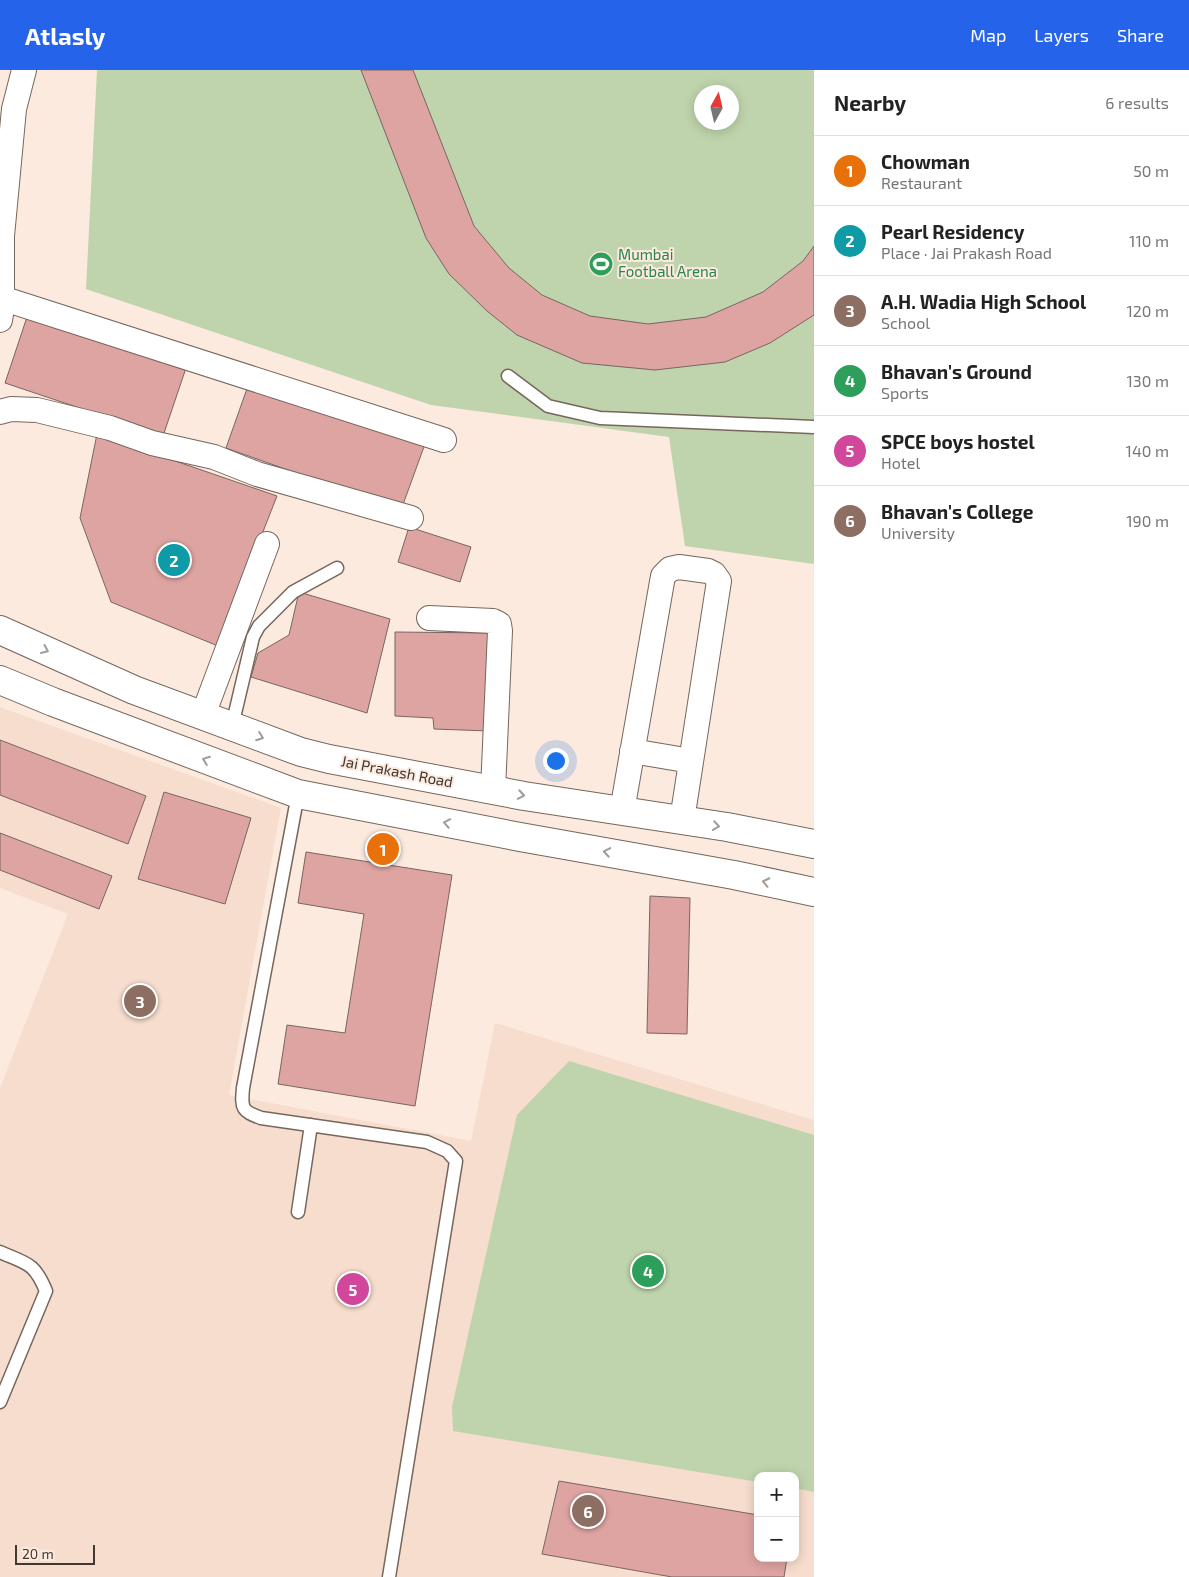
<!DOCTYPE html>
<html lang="en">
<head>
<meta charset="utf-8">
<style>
	body { margin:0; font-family:"Exo 2",sans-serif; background:#f2f2f2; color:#222 }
	.controls { position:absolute; right:15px; bottom:15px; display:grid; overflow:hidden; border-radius:10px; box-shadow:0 2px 12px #0003 }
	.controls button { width:45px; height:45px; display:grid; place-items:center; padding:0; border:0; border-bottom:1px solid #e0e0e0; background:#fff; color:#222; font:25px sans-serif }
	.compass { position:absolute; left:694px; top:15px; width:45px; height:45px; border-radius:50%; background:#fff; box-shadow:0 2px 12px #0003; rotate:8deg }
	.scale { position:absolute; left:15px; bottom:12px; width:80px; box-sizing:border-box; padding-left:5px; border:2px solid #3f3833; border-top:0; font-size:14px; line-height:18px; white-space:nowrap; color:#3f3833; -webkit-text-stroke:4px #fceade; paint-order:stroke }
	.you { position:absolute; left:555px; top:690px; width:18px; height:18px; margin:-12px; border:4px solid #fff; border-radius:50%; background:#1a73e8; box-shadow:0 0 0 8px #1a73e833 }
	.badge { display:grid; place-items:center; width:32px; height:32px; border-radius:50%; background:#2563eb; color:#fff; font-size:16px; font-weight:700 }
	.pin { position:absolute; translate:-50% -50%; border:2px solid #fff; box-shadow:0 1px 5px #0006 }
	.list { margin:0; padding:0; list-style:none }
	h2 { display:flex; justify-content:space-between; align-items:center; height:65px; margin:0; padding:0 20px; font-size:21px }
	h2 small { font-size:16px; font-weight:400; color:#767676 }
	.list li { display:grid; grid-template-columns:32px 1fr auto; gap:15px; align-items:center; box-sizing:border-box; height:70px; padding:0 20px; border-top:1px solid #e0e0e0 }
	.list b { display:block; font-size:19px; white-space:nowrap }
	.list p { margin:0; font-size:16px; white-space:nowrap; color:#767676 }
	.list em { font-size:16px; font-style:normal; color:#767676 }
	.map { position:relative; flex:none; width:814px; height:1507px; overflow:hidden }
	header { display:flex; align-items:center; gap:30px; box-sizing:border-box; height:70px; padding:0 25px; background:#2563eb; color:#fff }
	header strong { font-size:24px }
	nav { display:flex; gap:28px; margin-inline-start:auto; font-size:18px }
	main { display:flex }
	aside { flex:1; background:#fff }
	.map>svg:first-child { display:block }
	.built { fill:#f7ddcd; fill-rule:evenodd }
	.green { fill:#bfd4ac; fill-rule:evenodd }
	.building { fill:#dea4a1; stroke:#786563 }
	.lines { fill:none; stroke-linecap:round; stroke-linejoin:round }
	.lane-casing { stroke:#76665c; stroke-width:15 }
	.street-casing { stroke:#76665c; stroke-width:26 }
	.secondary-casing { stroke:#76665c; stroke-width:30 }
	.lane { stroke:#fff; stroke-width:12 }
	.street { stroke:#fff; stroke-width:24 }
	.secondary { stroke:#fff; stroke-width:28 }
	.oneway { stroke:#9f9c99 }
	.labels { text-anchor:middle; stroke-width:4; stroke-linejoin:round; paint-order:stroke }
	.leisure-label { font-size:15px; fill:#27864d; stroke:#fceade; text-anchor:start }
	.street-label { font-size:15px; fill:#3f3833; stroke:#fceade }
</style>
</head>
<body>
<header>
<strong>Atlasly</strong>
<nav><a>Map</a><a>Layers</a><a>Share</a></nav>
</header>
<main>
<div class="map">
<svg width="814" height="1507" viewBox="0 0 814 1507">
	<rect width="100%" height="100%" fill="#fceade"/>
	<path class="built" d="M 0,637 L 281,738 L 229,1025 L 471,1071 L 495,953 L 814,1050 L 814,1507 L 0,1507 L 0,1018 L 68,844 L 0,818 ZM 758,1406 L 795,1406 L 795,1488 L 758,1488 Z"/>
	<path class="green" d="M 97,0 L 814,0 L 814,494 L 685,476 L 669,367 L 431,335 L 86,219 ZM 702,22 L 732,22 L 732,52 L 702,52 Z
		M 569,991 L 814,1065 L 814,1422 L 795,1418 L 795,1406 L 758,1406 L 758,1412 L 453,1361 L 452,1337 L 517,1045 Z"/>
	<path class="building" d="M 361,0 L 413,0 L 474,156 L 509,198 L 542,225 L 590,246 L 648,254 L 706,247 L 763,222 L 803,191 L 814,176 L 814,245 L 770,273 L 725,292 L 655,300 L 582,293 L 517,265 L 487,241 L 449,204 L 426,168 Z
		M 28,244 L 186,298 L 163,366 L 5,313 Z
		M 249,313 L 425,374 L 401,440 L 226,378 Z
		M 97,364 L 277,426 L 218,576 L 111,532 L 80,448 Z
		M 409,457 L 471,477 L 460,512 L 398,492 Z
		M 299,522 L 390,549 L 367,643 L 251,607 L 258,583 L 289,565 Z
		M 395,562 L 490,563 L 489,661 L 434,659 L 433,648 L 395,646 Z
		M 0,670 L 146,726 L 128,774 L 0,725 Z
		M 164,722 L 251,748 L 225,834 L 138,809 Z
		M 0,763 L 112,806 L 99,839 L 0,800 Z
		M 306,782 L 452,805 L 415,1036 L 278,1014 L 287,955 L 345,963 L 364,844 L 298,833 Z
		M 650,826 L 690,828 L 687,964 L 647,963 Z
		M 559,1411 L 758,1445 L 758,1488 L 787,1488 L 784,1507 L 672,1507 L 542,1484 Z"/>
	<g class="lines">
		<defs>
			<path id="lane" d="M 508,306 L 548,336 L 600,348 L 814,357
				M 232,656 L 253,567 L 259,556 L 293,522 L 337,498
				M 298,724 L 243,1018 C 241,1039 242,1041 261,1048 L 427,1072 L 447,1081 L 456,1091 L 389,1507
				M 298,1142 L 311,1055
				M 0,1182 C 27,1194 34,1192 46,1221 L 0,1332"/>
			<path id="street" d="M 1,228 L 444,370
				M 0,250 L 2,238 L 2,166 L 14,39 L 24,0
				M 0,342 L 11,339 L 37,340 L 110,358 L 152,373 L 214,387 L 257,404 L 411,448
				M 429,548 L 493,551 L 499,554 L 500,561 L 493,720
				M 203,645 L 267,474
				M 632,681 L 691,691
				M 622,741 L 663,506 L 670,499 L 679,497 L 708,501 L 714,504 L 719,511 L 682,750"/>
			<path id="secondary" d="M 0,560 L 134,620 L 301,682 L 329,689 L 524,726 L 727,757 L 814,774
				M 0,610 L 53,632 L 298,724 L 520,767 L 734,805 L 814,822"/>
		</defs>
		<use href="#lane" class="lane-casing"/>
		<use href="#street" class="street-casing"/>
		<use href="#secondary" class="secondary-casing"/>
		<use href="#lane" class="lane"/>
		<use href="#street" class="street"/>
		<use href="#secondary" class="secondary"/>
	</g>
	<defs><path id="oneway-chevron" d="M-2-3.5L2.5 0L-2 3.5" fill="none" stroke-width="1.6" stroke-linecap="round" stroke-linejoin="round" transform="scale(1.25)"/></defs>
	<g class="oneway">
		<use href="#oneway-chevron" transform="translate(45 580) rotate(24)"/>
		<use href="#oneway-chevron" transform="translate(260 667) rotate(20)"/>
		<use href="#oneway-chevron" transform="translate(206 690) rotate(-159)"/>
		<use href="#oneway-chevron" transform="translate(521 725) rotate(10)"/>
		<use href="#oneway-chevron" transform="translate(447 753) rotate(-169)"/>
		<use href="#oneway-chevron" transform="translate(716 756) rotate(9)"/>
		<use href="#oneway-chevron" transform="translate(607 782) rotate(-170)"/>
		<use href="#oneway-chevron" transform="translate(766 812) rotate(-168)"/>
	</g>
	<defs>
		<symbol id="stadium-disc" viewBox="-11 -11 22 22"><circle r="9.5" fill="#2e9e5b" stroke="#fceade"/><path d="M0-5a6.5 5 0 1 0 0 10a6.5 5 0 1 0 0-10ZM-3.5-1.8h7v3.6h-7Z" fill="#fff"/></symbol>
	</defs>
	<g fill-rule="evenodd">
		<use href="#stadium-disc" x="587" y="180" width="28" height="28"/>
	</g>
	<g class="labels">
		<g class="leisure-label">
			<text x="618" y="190">Mumbai<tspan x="618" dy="17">Football Arena</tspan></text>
		</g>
		<g class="street-label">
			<text transform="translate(397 702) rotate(11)" y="5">Jai Prakash Road</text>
		</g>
	</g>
</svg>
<div class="controls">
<button>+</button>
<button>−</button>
</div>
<svg class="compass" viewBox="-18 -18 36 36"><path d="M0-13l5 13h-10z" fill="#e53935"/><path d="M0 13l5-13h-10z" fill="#767676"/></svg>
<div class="scale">20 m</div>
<div class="you"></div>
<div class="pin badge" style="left:383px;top:779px;background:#e8710a">1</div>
<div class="pin badge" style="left:174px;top:490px;background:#0f9aa8">2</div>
<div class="pin badge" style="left:140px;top:931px;background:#8d6e63">3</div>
<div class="pin badge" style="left:648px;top:1201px;background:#2e9e5b">4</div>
<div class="pin badge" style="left:353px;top:1219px;background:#d1479c">5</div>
<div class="pin badge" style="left:588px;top:1441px;background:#8d6e63">6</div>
</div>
<aside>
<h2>Nearby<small>6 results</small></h2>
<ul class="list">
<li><span class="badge" style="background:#e8710a">1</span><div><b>Chowman</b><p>Restaurant</p></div><em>50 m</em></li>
<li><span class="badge" style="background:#0f9aa8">2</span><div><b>Pearl Residency</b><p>Place · Jai Prakash Road</p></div><em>110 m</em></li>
<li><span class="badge" style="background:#8d6e63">3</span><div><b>A.H. Wadia High School</b><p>School</p></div><em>120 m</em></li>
<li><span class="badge" style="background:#2e9e5b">4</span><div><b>Bhavan's Ground</b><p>Sports</p></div><em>130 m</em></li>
<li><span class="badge" style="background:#d1479c">5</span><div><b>SPCE boys hostel</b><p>Hotel</p></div><em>140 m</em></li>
<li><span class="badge" style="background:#8d6e63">6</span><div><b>Bhavan's College</b><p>University</p></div><em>190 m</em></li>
</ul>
</aside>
</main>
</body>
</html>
